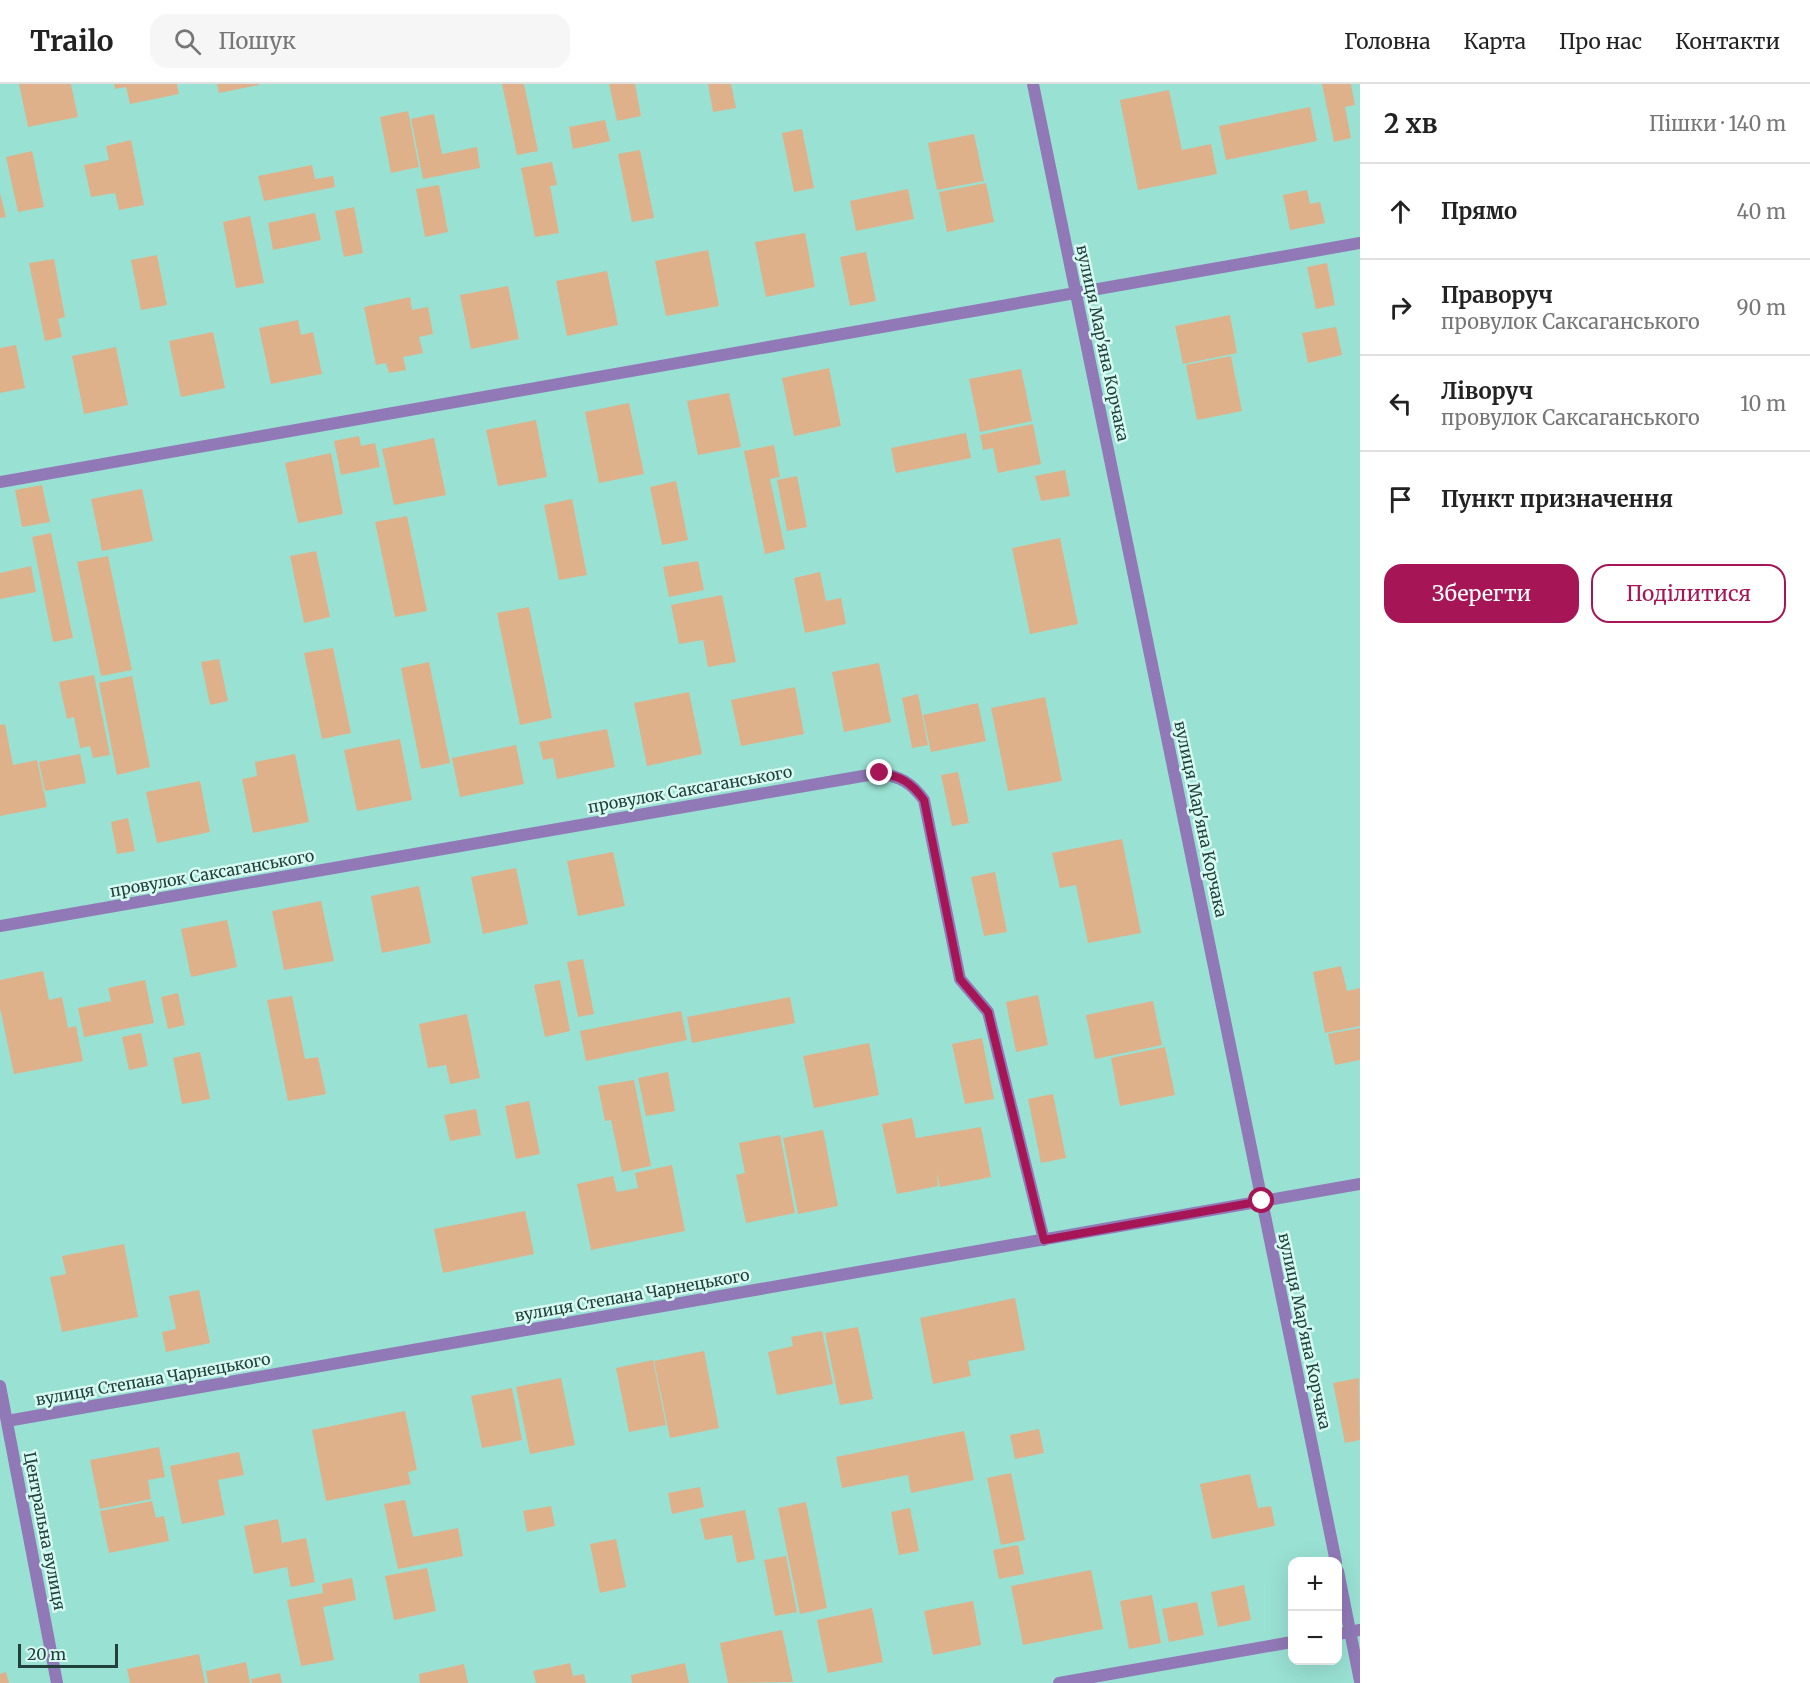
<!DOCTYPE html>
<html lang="uk">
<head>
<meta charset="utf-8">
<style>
	body { margin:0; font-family:Merriweather,serif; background:#f6f6f6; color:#222 }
	.controls { position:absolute; right:18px; bottom:18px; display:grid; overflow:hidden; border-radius:12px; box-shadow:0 6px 24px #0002 }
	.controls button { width:54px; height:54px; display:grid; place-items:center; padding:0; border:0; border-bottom:2px solid #e0e0e0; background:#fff; color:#222; font:30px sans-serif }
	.scale { position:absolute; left:18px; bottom:15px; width:100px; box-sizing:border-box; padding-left:6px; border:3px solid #22403b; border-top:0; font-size:16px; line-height:21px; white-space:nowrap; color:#22403b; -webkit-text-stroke:4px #d7faf2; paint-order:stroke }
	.stop { position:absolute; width:18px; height:18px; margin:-14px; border:4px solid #a61657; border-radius:50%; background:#fff }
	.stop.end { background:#a61657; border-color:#fff; box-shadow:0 2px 6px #0008 }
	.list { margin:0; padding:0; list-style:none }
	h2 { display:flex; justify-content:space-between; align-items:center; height:78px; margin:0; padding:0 24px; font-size:26px }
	h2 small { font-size:20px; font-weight:400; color:#767676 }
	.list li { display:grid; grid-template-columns:39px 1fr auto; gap:18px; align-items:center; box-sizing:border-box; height:96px; padding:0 24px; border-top:2px solid #e0e0e0 }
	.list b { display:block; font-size:22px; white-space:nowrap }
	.list p { margin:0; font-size:20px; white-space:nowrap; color:#767676 }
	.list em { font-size:20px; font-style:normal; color:#767676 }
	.actions { display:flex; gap:12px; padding:18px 24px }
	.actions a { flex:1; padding:14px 0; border:2px solid #a61657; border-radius:18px; text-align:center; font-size:21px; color:#a61657 }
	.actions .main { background:#a61657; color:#fff }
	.icon { flex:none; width:33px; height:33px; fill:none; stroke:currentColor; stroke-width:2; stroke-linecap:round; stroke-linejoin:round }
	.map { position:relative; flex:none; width:1360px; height:1599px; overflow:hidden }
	header { display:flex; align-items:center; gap:36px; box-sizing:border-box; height:84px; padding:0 30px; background:#fff; border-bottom:2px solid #e0e0e0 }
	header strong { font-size:28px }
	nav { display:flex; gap:33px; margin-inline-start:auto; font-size:21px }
	.search { width:420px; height:54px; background:#f6f6f6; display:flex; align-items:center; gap:15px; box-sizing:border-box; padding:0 21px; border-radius:18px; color:#767676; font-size:22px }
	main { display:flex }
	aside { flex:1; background:#fff }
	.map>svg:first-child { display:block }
	.building { fill:#dfb18b }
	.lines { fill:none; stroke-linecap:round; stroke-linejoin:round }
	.street { stroke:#9179b7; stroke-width:12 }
	.route { stroke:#a61657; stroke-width:8 }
	.labels { text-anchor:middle; stroke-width:5; stroke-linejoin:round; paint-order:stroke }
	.street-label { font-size:16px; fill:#22403b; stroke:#d7faf2 }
</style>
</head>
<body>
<header>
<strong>Trailo</strong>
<div class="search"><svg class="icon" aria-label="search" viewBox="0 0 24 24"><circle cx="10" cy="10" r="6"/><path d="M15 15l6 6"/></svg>Пошук</div>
<nav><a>Головна</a><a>Карта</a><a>Про нас</a><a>Контакти</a></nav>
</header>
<main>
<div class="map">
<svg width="1360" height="1599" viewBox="0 0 1360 1599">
	<rect width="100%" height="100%" fill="#99e1d3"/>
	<path class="building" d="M 19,0 L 71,0 L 78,33 L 28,43 Z
		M 114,0 L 177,0 L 179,10 L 130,20 L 126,3 L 115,5 Z
		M 217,0 L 259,0 L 259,1 L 219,9 Z
		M 502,0 L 524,0 L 538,67 L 517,71 Z
		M 609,0 L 635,0 L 641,32 L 617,37 Z
		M 708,0 L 731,0 L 736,24 L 713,28 Z
		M 1322,0 L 1351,0 L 1355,21 L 1345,23 L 1351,54 L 1334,58 Z
		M 1169,6 L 1182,66 L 1211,60 L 1217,90 L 1138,106 L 1120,16 Z
		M 1310,23 L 1317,57 L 1226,76 L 1219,42 Z
		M 408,27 L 419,83 L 391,89 L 380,33 Z
		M 434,30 L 442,70 L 477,63 L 480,84 L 423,95 L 411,35 Z
		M 605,36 L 610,57 L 573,65 L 569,43 Z
		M 802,45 L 814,104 L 794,108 L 782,49 Z
		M 974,50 L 984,97 L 937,106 L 928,59 Z
		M 131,56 L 144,121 L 119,126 L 115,109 L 91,113 L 84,81 L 109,76 L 106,62 Z
		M 640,66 L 654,134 L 632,138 L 618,70 Z
		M 32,67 L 44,123 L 18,128 L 6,73 Z
		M 552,78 L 557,101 L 550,102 L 559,149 L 535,153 L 521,84 Z
		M 312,81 L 315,95 L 333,92 L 335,103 L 264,117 L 258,92 Z
		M 986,99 L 994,138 L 947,148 L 939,108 Z
		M 439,101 L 448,148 L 425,153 L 416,105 Z
		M 908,105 L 914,135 L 856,147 L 850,117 Z
		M 1307,106 L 1310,120 L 1320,118 L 1325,139 L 1290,146 L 1283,111 Z
		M 0,109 L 6,133 L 0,134 Z
		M 354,123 L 363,169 L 344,173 L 335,127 Z
		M 315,129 L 321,156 L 273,166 L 268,139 Z
		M 250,132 L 264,199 L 236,204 L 223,138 Z
		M 805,149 L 815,203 L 766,213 L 755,158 Z
		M 708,166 L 719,222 L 666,232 L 655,177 Z
		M 866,168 L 876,217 L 850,222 L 840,173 Z
		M 157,171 L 167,221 L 141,226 L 131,176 Z
		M 54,175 L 65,233 L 58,235 L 62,253 L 45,257 L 29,179 Z
		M 1327,179 L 1335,221 L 1316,225 L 1307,183 Z
		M 607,187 L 618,241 L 567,252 L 556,197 Z
		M 508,202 L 519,255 L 471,265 L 460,211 Z
		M 410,213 L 412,226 L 428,223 L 433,250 L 419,253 L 423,269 L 403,273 L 406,286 L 389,289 L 386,279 L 376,281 L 364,223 Z
		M 1230,231 L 1237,269 L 1183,280 L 1175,242 Z
		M 298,236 L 301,251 L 313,248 L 322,290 L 271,300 L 259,244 Z
		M 1336,243 L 1342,271 L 1308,279 L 1302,249 Z
		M 213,248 L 225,304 L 181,313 L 169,257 Z
		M 16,261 L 25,304 L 0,309 L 0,264 Z
		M 116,263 L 128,321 L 84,330 L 72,272 Z
		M 1231,272 L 1242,327 L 1197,336 L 1186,281 Z
		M 829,284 L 841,342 L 794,352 L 782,294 Z
		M 1021,285 L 1032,337 L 980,348 L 969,295 Z
		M 729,309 L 741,363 L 698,371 L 687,317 Z
		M 629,319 L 644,390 L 599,399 L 585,328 Z
		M 536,336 L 547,393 L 498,402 L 486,346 Z
		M 1033,340 L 1041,380 L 998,389 L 993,364 L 983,366 L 980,351 Z
		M 966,349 L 971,374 L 896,389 L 891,364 Z
		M 359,352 L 361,362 L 375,359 L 380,383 L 341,391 L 334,357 Z
		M 434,354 L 446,411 L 394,421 L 382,365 Z
		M 774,361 L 780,393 L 770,395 L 785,465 L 765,470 L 744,367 Z
		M 331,369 L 343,430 L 298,439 L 285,379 Z
		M 1065,386 L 1070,412 L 1041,417 L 1035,392 Z
		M 797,392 L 807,443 L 787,447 L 777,396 Z
		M 676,397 L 688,456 L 662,461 L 650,403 Z
		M 42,401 L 50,438 L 22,443 L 15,406 Z
		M 142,405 L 153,457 L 102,467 L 91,415 Z
		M 572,415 L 587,491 L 559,496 L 544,421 Z
		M 407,432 L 427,527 L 395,533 L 375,438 Z
		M 51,449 L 73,554 L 53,558 L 32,453 Z
		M 1060,454 L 1078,540 L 1030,550 L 1012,464 Z
		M 316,467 L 330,533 L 304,539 L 290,472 Z
		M 108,472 L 132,586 L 101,592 L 77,478 Z
		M 698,477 L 704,506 L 669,513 L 663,483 Z
		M 31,482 L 36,508 L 0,515 L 0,489 Z
		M 820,488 L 826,517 L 841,514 L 846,540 L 805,549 L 794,494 Z
		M 722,511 L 736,578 L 708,583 L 703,556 L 679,560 L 671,521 Z
		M 529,523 L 552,634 L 520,641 L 497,529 Z
		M 333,564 L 351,649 L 322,655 L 304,569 Z
		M 219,575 L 228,617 L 210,621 L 201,578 Z
		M 429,578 L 450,679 L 421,685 L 401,584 Z
		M 879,579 L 891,638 L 844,648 L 832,588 Z
		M 94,591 L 110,671 L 93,674 L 90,662 L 80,664 L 74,633 L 67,635 L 59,598 Z
		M 132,592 L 150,683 L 117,691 L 99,599 Z
		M 795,603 L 804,650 L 741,662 L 731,616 Z
		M 689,608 L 702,670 L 647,682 L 634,619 Z
		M 918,610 L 928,661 L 912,664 L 902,614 Z
		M 1045,613 L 1062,697 L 1008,707 L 991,624 Z
		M 978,619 L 986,657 L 931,668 L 923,631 Z
		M 5,640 L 13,681 L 37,676 L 47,723 L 0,732 L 0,641 Z
		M 607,645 L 615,683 L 557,695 L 553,674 L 543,676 L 539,658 Z
		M 400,655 L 412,716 L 357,727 L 344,666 Z
		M 516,661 L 524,700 L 460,713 L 452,674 Z
		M 80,670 L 86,699 L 45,707 L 39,678 Z
		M 295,670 L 309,738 L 253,749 L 242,695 L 257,692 L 255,678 Z
		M 958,688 L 969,739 L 952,742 L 941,691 Z
		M 200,697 L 210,748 L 157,759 L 146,708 Z
		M 128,734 L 135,767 L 117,770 L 111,738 Z
		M 1122,755 L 1141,849 L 1088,859 L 1076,801 L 1060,804 L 1052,769 Z
		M 613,768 L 625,822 L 578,832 L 567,777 Z
		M 516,784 L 528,840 L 483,850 L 471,793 Z
		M 995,788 L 1007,848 L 984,852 L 971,793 Z
		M 419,802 L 431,859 L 382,869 L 371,812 Z
		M 321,817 L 334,877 L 284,886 L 272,827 Z
		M 227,836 L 237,883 L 191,893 L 181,845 Z
		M 583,875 L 594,930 L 578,933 L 567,878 Z
		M 1341,882 L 1347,907 L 1360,904 L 1360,942 L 1325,949 L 1313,888 Z
		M 43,887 L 49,916 L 62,913 L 68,944 L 76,942 L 83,977 L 14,990 L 0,924 L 0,896 Z
		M 145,896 L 154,939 L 84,953 L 78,924 L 111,917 L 108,904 Z
		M 560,896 L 570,947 L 545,953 L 534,901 Z
		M 178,909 L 185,941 L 168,945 L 161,913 Z
		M 1038,911 L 1048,961 L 1016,968 L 1006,918 Z
		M 292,912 L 305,975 L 318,973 L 326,1010 L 288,1017 L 267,916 Z
		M 790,913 L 795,939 L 692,959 L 687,933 Z
		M 1153,917 L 1162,961 L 1095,975 L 1086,931 Z
		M 681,927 L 687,956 L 586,977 L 580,947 Z
		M 467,930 L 480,994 L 450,1000 L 446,981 L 428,984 L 419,940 Z
		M 1360,944 L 1360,976 L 1335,981 L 1328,950 Z
		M 141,949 L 148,982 L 129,986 L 122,953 Z
		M 982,954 L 994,1015 L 965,1020 L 952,960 Z
		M 869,959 L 879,1011 L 814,1024 L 803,972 Z
		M 1165,963 L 1175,1011 L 1120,1022 L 1111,974 Z
		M 200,968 L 210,1015 L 182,1020 L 173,974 Z
		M 668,988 L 675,1027 L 646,1032 L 638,994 Z
		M 634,996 L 651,1082 L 622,1088 L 611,1036 L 605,1037 L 598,1002 Z
		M 1053,1010 L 1066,1074 L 1041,1079 L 1028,1015 Z
		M 529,1017 L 540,1070 L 516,1075 L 505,1022 Z
		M 476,1025 L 481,1051 L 450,1057 L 444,1031 Z
		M 912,1034 L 916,1054 L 981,1043 L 991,1093 L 940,1103 L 937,1089 L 938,1102 L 897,1110 L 882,1040 Z
		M 823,1046 L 838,1122 L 798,1130 L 783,1054 Z
		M 780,1051 L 795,1129 L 746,1139 L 736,1091 L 745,1089 L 739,1059 Z
		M 672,1081 L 685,1147 L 591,1166 L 577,1100 L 613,1092 L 617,1108 L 638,1104 L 635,1089 Z
		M 525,1127 L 534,1170 L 443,1189 L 434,1145 Z
		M 124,1160 L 138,1233 L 62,1248 L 50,1193 L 66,1190 L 62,1172 Z
		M 199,1206 L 210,1259 L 166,1268 L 162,1248 L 176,1245 L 169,1212 Z
		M 1015,1214 L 1025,1266 L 968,1277 L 971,1292 L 933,1300 L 920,1234 Z
		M 858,1243 L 873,1315 L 840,1321 L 825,1249 Z
		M 822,1247 L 833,1300 L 777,1311 L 768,1268 L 793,1262 L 791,1253 Z
		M 704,1267 L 719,1344 L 670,1354 L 654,1277 Z
		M 653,1276 L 666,1341 L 629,1348 L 616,1284 Z
		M 561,1294 L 575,1361 L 530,1370 L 516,1303 Z
		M 1359,1294 L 1360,1356 L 1345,1359 L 1333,1299 Z
		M 512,1304 L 522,1356 L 482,1364 L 471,1312 Z
		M 405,1327 L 417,1386 L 408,1388 L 411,1400 L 326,1417 L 312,1346 Z
		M 1039,1345 L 1044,1369 L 1015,1375 L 1010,1351 Z
		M 964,1347 L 974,1396 L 911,1409 L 908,1391 L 842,1404 L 836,1373 Z
		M 159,1363 L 165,1393 L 148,1396 L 151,1415 L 100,1425 L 90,1376 Z
		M 239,1368 L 244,1391 L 218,1396 L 225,1431 L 182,1440 L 170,1382 Z
		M 1011,1389 L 1025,1456 L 1001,1461 L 987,1394 Z
		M 1250,1390 L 1258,1424 L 1271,1422 L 1275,1442 L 1212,1455 L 1200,1400 Z
		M 700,1403 L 704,1423 L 672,1430 L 668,1409 Z
		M 405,1416 L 413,1453 L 458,1444 L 463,1472 L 398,1485 L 384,1420 Z
		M 152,1417 L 156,1434 L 164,1432 L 169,1457 L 109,1469 L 100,1427 Z
		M 806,1418 L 827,1524 L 800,1530 L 778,1424 Z
		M 551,1422 L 555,1442 L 527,1448 L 523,1427 Z
		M 910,1424 L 919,1467 L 899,1471 L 891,1428 Z
		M 745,1426 L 755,1475 L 737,1479 L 732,1451 L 705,1456 L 700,1435 Z
		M 278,1435 L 282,1459 L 306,1454 L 315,1498 L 291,1503 L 287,1483 L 254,1490 L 244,1442 Z
		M 616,1455 L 626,1503 L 600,1509 L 590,1460 Z
		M 1018,1461 L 1024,1490 L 999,1495 L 993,1466 Z
		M 786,1472 L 797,1528 L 775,1532 L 764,1476 Z
		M 427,1484 L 436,1527 L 394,1536 L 385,1492 Z
		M 1091,1486 L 1103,1545 L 1023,1561 L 1011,1502 Z
		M 352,1494 L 356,1516 L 323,1523 L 334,1576 L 301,1582 L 287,1516 L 323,1509 L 322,1500 Z
		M 1244,1501 L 1251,1536 L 1218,1543 L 1211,1508 Z
		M 1152,1511 L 1161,1559 L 1129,1565 L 1120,1517 Z
		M 973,1517 L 981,1561 L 933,1571 L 924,1527 Z
		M 1197,1518 L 1204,1551 L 1169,1558 L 1162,1525 Z
		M 872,1524 L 883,1578 L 828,1589 L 817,1536 Z
		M 782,1546 L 793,1598 L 728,1599 L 720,1559 Z
		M 199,1570 L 205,1599 L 130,1599 L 127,1585 Z
		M 246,1578 L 250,1599 L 208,1599 L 206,1587 Z
		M 570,1579 L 573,1592 L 584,1590 L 586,1599 L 536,1599 L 533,1587 Z
		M 685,1579 L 689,1599 L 632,1599 L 631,1591 Z
		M 464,1580 L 468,1599 L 420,1599 L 419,1590 Z
		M 6,1588 L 9,1599 L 0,1599 L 0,1590 Z
		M 280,1589 L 282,1599 L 252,1599 L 251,1595 Z"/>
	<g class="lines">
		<path class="street" d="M 1033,0 L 1336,1478
			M 0,398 L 1360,159
			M 0,842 L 880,689 C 900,693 911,698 924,716 L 960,895 L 988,928 L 1044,1156
			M 0,1302 L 57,1599
			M 7,1337 L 1360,1100
			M 1338,1487 L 1360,1597
			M 1338,1550 L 1360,1546
			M 1059,1599 L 1292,1558"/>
	</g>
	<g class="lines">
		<path class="route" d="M 880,689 C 900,692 911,698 924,716 L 960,895 L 988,928 L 1044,1156 L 1262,1117"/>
	</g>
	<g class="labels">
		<g class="street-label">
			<text transform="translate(1103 259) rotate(78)" y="6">вулиця Мар'яна Корчака</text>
			<text transform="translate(690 705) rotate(-10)" y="6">провулок Саксаганського</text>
			<text transform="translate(1201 735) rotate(78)" y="6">вулиця Мар'яна Корчака</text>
			<text transform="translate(212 789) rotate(-10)" y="6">провулок Саксаганського</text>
			<text transform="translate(632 1211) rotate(-10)" y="6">вулиця Степана Чарнецького</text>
			<text transform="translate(1305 1247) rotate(78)" y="6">вулиця Мар'яна Корчака</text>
			<text transform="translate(153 1295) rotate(-10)" y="6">вулиця Степана Чарнецького</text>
			<text transform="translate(45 1447) rotate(79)" y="6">Центральна вулиця</text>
		</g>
	</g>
</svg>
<div class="controls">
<button>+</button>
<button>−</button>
</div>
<div class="scale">20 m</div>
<div class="stop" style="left:1262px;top:1117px"></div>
<div class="stop end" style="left:880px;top:689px"></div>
</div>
<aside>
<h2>2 хв<small>Пішки · 140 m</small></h2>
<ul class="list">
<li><svg class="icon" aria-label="ahead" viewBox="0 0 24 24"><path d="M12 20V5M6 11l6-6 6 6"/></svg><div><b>Прямо</b></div><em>40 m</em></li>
<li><svg class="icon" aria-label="right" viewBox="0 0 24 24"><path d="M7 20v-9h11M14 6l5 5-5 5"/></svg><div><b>Праворуч</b><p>провулок Саксаганського</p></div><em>90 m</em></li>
<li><svg class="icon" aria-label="left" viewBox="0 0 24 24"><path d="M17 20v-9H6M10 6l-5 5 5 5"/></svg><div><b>Ліворуч</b><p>провулок Саксаганського</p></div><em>10 m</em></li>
<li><svg class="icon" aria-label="arrive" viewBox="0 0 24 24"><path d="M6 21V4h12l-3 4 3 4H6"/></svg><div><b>Пункт призначення</b></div></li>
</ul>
<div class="actions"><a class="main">Зберегти</a><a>Поділитися</a></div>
</aside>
</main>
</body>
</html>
